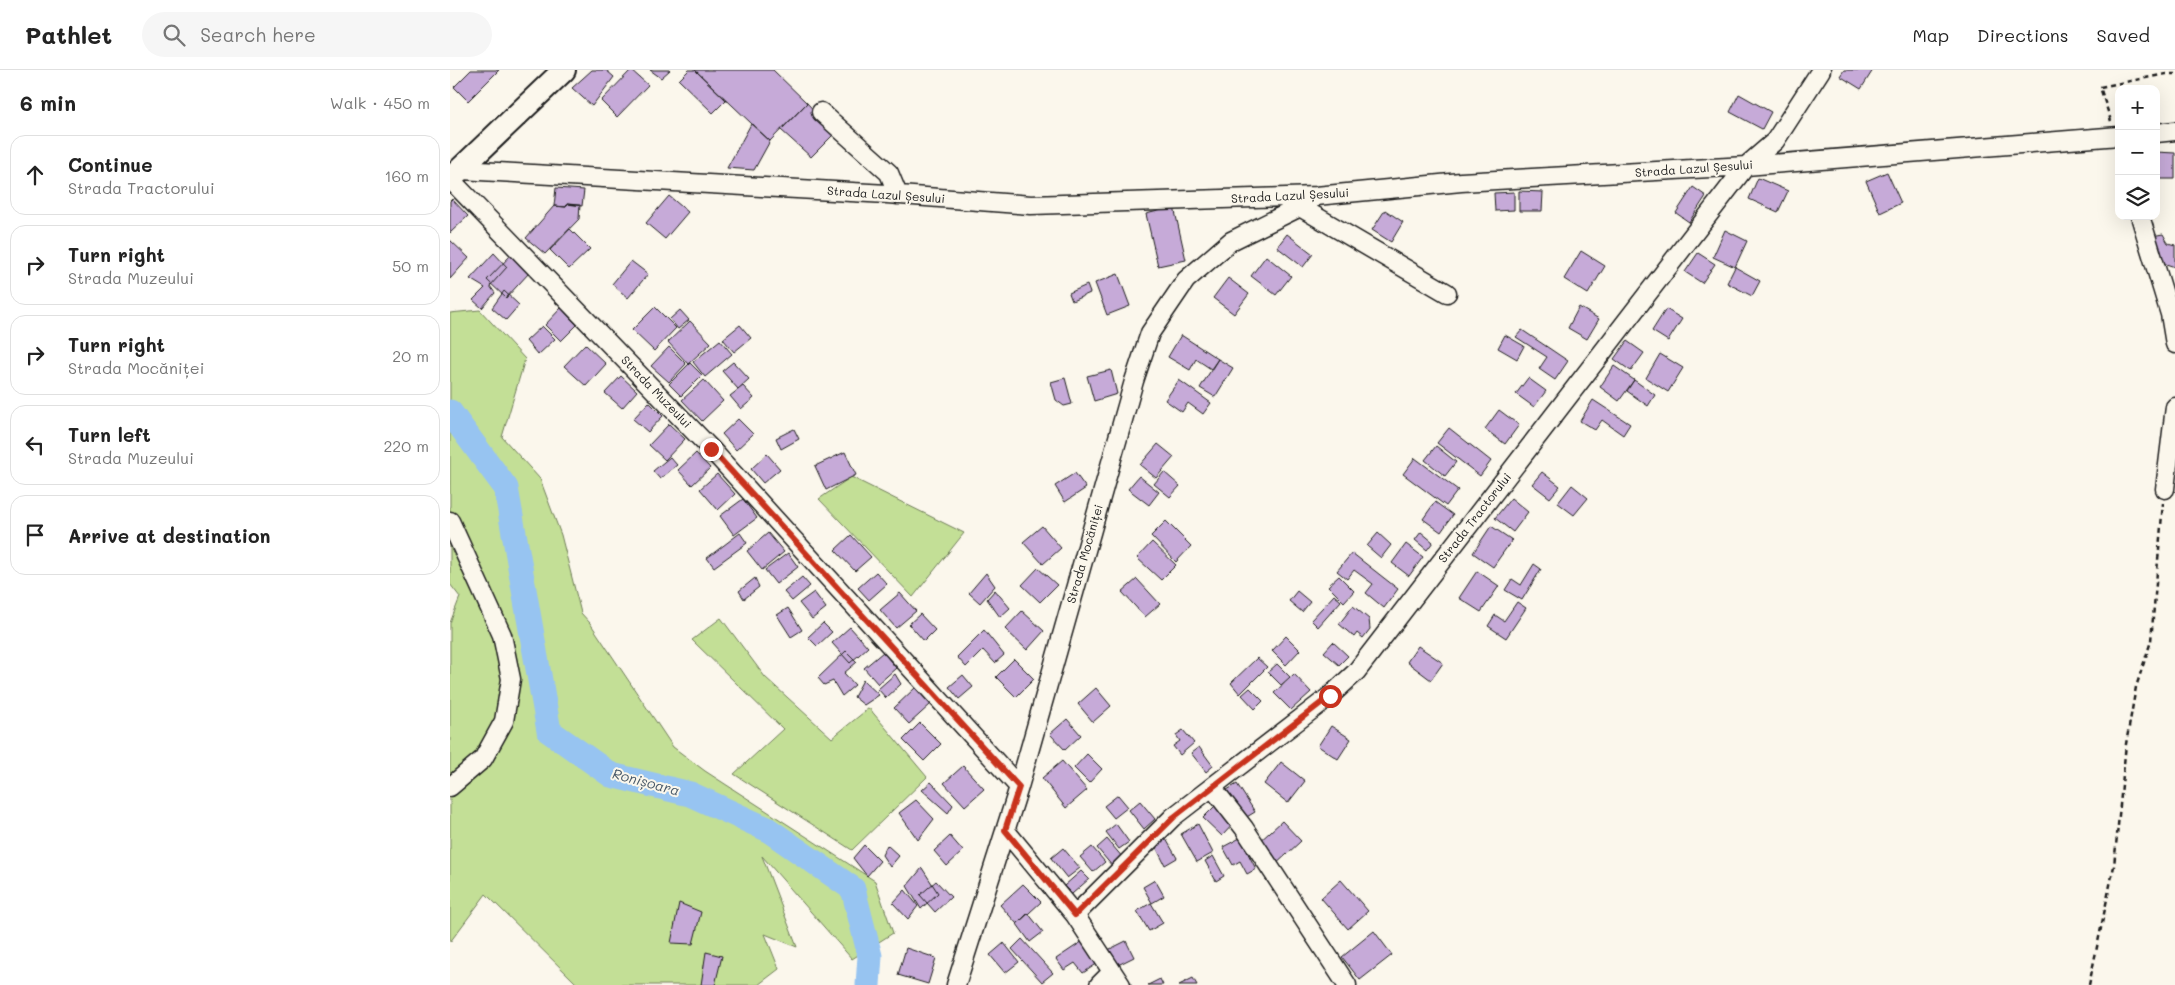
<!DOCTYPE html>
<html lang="en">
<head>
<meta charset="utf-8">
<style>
	body { margin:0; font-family:Mali,sans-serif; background:#f6f6f6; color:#222 }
	.controls { position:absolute; right:15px; top:15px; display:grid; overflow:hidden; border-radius:10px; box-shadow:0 5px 20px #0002 }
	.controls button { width:45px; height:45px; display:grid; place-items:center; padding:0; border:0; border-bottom:1px solid #e0e0e0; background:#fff; color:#222; font:25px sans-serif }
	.stop { position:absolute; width:15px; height:15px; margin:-11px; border:4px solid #c8321e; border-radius:50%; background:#fff }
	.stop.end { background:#c8321e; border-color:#fff; box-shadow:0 1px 5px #0008 }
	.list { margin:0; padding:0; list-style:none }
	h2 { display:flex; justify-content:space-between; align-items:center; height:65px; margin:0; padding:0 20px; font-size:21px }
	h2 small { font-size:16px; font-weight:400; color:#767676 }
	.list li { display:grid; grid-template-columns:32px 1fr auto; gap:15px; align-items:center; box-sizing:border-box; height:80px; margin:0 10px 10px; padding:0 10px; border:1px solid #e0e0e0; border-radius:15px }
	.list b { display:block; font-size:19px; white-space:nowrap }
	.list p { margin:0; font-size:16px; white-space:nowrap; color:#767676 }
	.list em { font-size:16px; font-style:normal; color:#767676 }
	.icon { flex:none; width:28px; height:28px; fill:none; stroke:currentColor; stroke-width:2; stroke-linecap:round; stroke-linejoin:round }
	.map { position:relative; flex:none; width:1725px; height:915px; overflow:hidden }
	header { display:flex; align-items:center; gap:30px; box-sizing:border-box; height:70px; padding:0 25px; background:#fff; border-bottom:1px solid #e0e0e0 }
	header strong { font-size:24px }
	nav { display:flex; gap:28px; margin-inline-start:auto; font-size:18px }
	.search { width:350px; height:45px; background:#f6f6f6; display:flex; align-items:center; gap:12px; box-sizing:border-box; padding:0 18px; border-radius:28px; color:#767676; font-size:19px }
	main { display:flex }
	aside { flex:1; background:#fff }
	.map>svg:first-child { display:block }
	.green { fill:#c3df96; stroke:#707e59 }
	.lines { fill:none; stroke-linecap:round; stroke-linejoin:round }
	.river { stroke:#97c4f1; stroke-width:25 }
	.building { fill:#c6aad8; stroke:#1c1c1c }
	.minor-casing { stroke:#1c1c1c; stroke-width:21 }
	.major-casing { stroke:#1c1c1c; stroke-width:26 }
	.path { stroke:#1c1c1c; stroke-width:2.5; stroke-dasharray:5 4; stroke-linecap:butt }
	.minor { stroke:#fbf7ec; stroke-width:18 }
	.major { stroke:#fbf7ec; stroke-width:22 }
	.route { stroke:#c8321e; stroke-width:6 }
	.labels { text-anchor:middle; stroke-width:4; stroke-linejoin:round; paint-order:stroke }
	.street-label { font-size:12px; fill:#1c1c1c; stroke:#fbf7ec }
	.water-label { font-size:14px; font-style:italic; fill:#475767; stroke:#fbf7ec }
</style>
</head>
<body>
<header>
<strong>Pathlet</strong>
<div class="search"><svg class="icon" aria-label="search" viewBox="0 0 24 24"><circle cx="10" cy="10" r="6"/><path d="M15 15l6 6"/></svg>Search here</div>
<nav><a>Map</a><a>Directions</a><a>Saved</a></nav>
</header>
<main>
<aside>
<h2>6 min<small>Walk · 450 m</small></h2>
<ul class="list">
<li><svg class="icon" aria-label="ahead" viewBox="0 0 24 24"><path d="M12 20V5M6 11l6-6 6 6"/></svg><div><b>Continue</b><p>Strada Tractorului</p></div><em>160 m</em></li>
<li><svg class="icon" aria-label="right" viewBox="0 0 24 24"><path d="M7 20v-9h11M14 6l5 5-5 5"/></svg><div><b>Turn right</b><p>Strada Muzeului</p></div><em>50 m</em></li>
<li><svg class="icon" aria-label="right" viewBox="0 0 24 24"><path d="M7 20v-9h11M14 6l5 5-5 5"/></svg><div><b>Turn right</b><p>Strada Mocăniței</p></div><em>20 m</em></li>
<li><svg class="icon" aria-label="left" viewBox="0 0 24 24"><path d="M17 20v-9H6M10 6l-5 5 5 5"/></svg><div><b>Turn left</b><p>Strada Muzeului</p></div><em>220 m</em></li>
<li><svg class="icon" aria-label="arrive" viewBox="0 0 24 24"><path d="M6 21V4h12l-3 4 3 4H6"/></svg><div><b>Arrive at destination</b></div></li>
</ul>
</aside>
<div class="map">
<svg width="1725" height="915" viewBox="0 0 1725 915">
	<rect width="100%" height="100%" fill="#fbf7ec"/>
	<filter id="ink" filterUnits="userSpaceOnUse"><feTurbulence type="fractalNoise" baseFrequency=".02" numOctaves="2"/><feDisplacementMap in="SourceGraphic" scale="10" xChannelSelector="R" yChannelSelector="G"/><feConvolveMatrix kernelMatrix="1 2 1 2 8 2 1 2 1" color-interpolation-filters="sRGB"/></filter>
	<g filter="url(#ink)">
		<path class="green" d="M 30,240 L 75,289 L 52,367 L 90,409 L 111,465 L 131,543 L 140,553 L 223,677 L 255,701 L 425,811 L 443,863 L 402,889 L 312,786 L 347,877 L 315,864 L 329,899 L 308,915 L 128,915 L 36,824 L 0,872 L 0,553 L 10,527 L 0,514 L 0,243 Z
			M 401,407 L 514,463 L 463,527 L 369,429 Z
			M 271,548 L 315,607 L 382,668 L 419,638 L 477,707 L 402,780 L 284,704 L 333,659 L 242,570 Z"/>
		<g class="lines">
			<path class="river" d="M 0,342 L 56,418 L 99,661 L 161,705 L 240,724 L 317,759 L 403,819 L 420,886 L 418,915"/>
		</g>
		<path class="building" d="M 21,0 L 49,0 L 18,31 L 4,17 Z
			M 142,0 L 156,0 L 164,7 L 142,36 L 122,18 Z
			M 181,0 L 198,15 L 167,47 L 151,31 Z
			M 200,0 L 220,0 L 211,8 Z
			M 239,0 L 245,0 L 276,30 L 263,43 L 229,10 Z
			M 245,0 L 323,0 L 357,33 L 320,71 Z
			M 1394,0 L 1423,0 L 1411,19 L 1390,6 Z
			M 1289,24 L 1321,42 L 1312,59 L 1280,42 Z
			M 357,33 L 385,63 L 361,87 L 331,60 Z
			M 301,54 L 320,71 L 304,100 L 277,98 Z
			M 1706,82 L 1725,83 L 1725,109 L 1706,109 Z
			M 1437,102 L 1451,133 L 1430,143 L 1416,111 Z
			M 1308,108 L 1338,121 L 1328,142 L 1299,129 Z
			M 1243,117 L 1256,126 L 1239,152 L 1226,143 Z
			M 106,118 L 134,120 L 132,136 L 117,134 L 116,137 L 104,136 Z
			M 1069,121 L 1093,122 L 1092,141 L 1069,141 Z
			M 1064,122 L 1064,140 L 1045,141 L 1044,123 Z
			M 219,126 L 238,142 L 215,169 L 196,153 Z
			M 2,129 L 18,146 L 0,163 L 0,131 Z
			M 117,134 L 130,135 L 129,149 L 95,184 L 76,168 L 104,136 L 116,137 Z
			M 724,137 L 736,190 L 708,196 L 696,144 Z
			M 935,140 L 953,152 L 941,172 L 922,160 Z
			M 120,159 L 140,179 L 119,199 L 100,180 Z
			M 1275,160 L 1297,171 L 1285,197 L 1263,187 Z
			M 837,164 L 863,184 L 853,197 L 827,177 Z
			M 1713,164 L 1718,173 L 1725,175 L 1725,197 L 1707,191 L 1702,166 Z
			M 0,170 L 19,188 L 0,209 Z
			M 1131,181 L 1155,196 L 1138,224 L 1114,209 Z
			M 44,183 L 57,197 L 40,216 L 45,223 L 32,238 L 23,230 L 35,218 L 20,209 Z
			M 1248,183 L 1265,194 L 1252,213 L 1235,202 Z
			M 61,185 L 79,203 L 56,228 L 37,210 Z
			M 816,186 L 841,206 L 826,225 L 801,206 Z
			M 181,191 L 198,204 L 178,228 L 162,214 Z
			M 1285,197 L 1310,211 L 1302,226 L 1277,213 Z
			M 668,204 L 680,236 L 657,245 L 645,213 Z
			M 778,208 L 799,224 L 784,244 L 763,228 Z
			M 637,215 L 640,223 L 622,231 L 619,223 Z
			M 54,221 L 69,235 L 56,250 L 42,238 Z
			M 205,237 L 226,258 L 204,281 L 182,260 Z
			M 1129,237 L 1149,249 L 1137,269 L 1118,258 Z
			M 111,238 L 127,255 L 111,271 L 95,255 Z
			M 1216,239 L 1232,249 L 1218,271 L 1202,261 Z
			M 230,240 L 239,250 L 228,259 L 220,249 Z
			M 240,251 L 261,273 L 238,294 L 218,272 Z
			M 290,255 L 301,268 L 284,282 L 273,269 Z
			M 92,256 L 105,269 L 88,285 L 76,271 Z
			M 1072,260 L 1118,291 L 1105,310 L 1089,299 L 1097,287 L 1066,267 Z
			M 731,265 L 768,289 L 761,299 L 746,289 L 740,300 L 718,287 Z
			M 1055,265 L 1074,276 L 1067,289 L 1048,278 Z
			M 270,270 L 282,284 L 255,307 L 243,292 Z
			M 1177,271 L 1194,283 L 1181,301 L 1164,289 Z
			M 135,274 L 156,294 L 136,316 L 114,296 Z
			M 219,277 L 236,294 L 219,312 L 201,296 Z
			M 1210,284 L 1233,298 L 1218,322 L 1196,308 Z
			M 768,289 L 783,298 L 765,327 L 750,318 Z
			M 283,292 L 299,309 L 288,319 L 272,301 Z
			M 240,293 L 252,305 L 231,326 L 219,314 Z
			M 1164,296 L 1184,310 L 1169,331 L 1150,317 Z
			M 661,300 L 667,324 L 644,331 L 637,306 Z
			M 171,306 L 187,321 L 172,338 L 155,323 Z
			M 615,308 L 622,334 L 614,336 L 606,330 L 601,312 Z
			M 1078,308 L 1096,321 L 1084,337 L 1066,324 Z
			M 254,310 L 273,331 L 252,351 L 232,330 Z
			M 729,310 L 761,333 L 753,344 L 738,333 L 732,342 L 715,330 Z
			M 1184,310 L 1205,325 L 1198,336 L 1177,321 Z
			M 293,316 L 304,328 L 291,339 L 280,326 Z
			M 1143,330 L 1180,354 L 1173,365 L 1152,350 L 1145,360 L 1130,351 Z
			M 199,332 L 213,346 L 198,362 L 183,349 Z
			M 1049,340 L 1069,355 L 1055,374 L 1035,359 Z
			M 288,349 L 303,364 L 286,380 L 272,364 Z
			M 219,354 L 235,369 L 215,390 L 199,375 Z
			M 999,358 L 1041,391 L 1030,406 L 987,373 Z
			M 344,359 L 349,369 L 331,379 L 326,368 Z
			M 708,374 L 724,387 L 706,408 L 690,395 Z
			M 986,376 L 1006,392 L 995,406 L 975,390 Z
			M 395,382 L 406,405 L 376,420 L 365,396 Z
			M 246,383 L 260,398 L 242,415 L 228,400 Z
			M 317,384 L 330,399 L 313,413 L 301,399 Z
			M 220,387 L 227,395 L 210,409 L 203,401 Z
			M 965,388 L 1008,420 L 996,436 L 953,404 Z
			M 714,402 L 730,416 L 720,427 L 704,414 Z
			M 1092,402 L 1110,416 L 1100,428 L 1082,414 Z
			M 625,403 L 636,418 L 615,432 L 605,416 Z
			M 267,404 L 285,424 L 268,440 L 250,419 Z
			M 689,406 L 709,422 L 699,435 L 678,419 Z
			M 1122,415 L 1138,428 L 1124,445 L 1108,433 Z
			M 1061,428 L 1078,442 L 1063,462 L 1045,448 Z
			M 293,429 L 307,448 L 284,465 L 270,446 Z
			M 985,432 L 1003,445 L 991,462 L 973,449 Z
			M 716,451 L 741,476 L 726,492 L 701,466 Z
			M 592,456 L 611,478 L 593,494 L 573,472 Z
			M 1041,456 L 1062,470 L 1043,497 L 1023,483 Z
			M 971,462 L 983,472 L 977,480 L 965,470 Z
			M 290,463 L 297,473 L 264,497 L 257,488 Z
			M 318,463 L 334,482 L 312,500 L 297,481 Z
			M 928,463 L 941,475 L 931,488 L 917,476 Z
			M 401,465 L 421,487 L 405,501 L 385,480 Z
			M 702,472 L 726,495 L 711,510 L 687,488 Z
			M 956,474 L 973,487 L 959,506 L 942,493 Z
			M 338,483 L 348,497 L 326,514 L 315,500 Z
			M 902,483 L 948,519 L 934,538 L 916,523 L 923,514 L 904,500 L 897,509 L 887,501 Z
			M 1084,494 L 1091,499 L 1072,530 L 1055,520 L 1062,509 L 1071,515 Z
			M 588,498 L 607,515 L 590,532 L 572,515 Z
			M 1027,501 L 1049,516 L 1031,542 L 1009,528 Z
			M 426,502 L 437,514 L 419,530 L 408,518 Z
			M 536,503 L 545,516 L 530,533 L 519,523 Z
			M 889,506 L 904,521 L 894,532 L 878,516 Z
			M 352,507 L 360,516 L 342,531 L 334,522 Z
			M 305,508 L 309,517 L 294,529 L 289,521 Z
			M 687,509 L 710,534 L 695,547 L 672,522 Z
			M 545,520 L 560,538 L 550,547 L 537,529 Z
			M 847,521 L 860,532 L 852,542 L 839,531 Z
			M 364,522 L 376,538 L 362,549 L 349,533 Z
			M 450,523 L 466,541 L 446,558 L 430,540 Z
			M 884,525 L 891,531 L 868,557 L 861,550 Z
			M 1067,532 L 1076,538 L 1056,568 L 1038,556 L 1045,545 L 1054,551 Z
			M 903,536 L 919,549 L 920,559 L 913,568 L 907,563 L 904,567 L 889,554 Z
			M 338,538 L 352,560 L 341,567 L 327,545 Z
			M 572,541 L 594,561 L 577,580 L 555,559 Z
			M 470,544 L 485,560 L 474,571 L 459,554 Z
			M 373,553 L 382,562 L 367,576 L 358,567 Z
			M 400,557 L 418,577 L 400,593 L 382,573 Z
			M 534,560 L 554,585 L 545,593 L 533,580 L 516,597 L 507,587 Z
			M 836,566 L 850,580 L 836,595 L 822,581 Z
			M 883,572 L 898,586 L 889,595 L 874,582 Z
			M 968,576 L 993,593 L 981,610 L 957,592 Z
			M 396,581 L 407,592 L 394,603 L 405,615 L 392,626 L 383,611 L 374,615 L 368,608 Z
			M 433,582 L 446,598 L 428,614 L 414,598 Z
			M 807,588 L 817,597 L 790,624 L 781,613 Z
			M 564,589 L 584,609 L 566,627 L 546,607 Z
			M 827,594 L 840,607 L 831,615 L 818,602 Z
			M 445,604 L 451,614 L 436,628 L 428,619 Z
			M 844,604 L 861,622 L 841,640 L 824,623 Z
			M 513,605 L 523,617 L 509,629 L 499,617 Z
			M 413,610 L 429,625 L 414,635 L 404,627 Z
			M 466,617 L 481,634 L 459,654 L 444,638 Z
			M 646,618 L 661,636 L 643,652 L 628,634 Z
			M 800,618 L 813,631 L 805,639 L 792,625 Z
			M 617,649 L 631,665 L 615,680 L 600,664 Z
			M 470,653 L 491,674 L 474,691 L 453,670 Z
			M 881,656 L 901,669 L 888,689 L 868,676 Z
			M 733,660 L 744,673 L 730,685 L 723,676 L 730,671 L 726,665 Z
			M 749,677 L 763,696 L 756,702 L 741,683 Z
			M 637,684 L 652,699 L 639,713 L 624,698 Z
			M 612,691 L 637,720 L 616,738 L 592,708 Z
			M 831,692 L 855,711 L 838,733 L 814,714 Z
			M 513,696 L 534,719 L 515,736 L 494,713 Z
			M 481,712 L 503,735 L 498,743 L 472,720 Z
			M 787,714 L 805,742 L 795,748 L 777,720 Z
			M 668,725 L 678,737 L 664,748 L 654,736 Z
			M 466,730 L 484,749 L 468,770 L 449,743 Z
			M 690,731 L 705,749 L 694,759 L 679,740 Z
			M 766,735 L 785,752 L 772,766 L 753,748 Z
			M 832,751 L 851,771 L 823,797 L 808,773 Z
			M 666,754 L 679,772 L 669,779 L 656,762 Z
			M 748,754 L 763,783 L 747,792 L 731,764 Z
			M 500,766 L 513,781 L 497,796 L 484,781 Z
			M 790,768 L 806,799 L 797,804 L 790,791 L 783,795 L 773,777 Z
			M 657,769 L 673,788 L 663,797 L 647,778 Z
			M 716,769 L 727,788 L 715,795 L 705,775 Z
			M 414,775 L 430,791 L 417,806 L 403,788 Z
			M 437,775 L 449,786 L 440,797 L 432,785 Z
			M 642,777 L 655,792 L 643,802 L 630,787 Z
			M 613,778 L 630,798 L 617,808 L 601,788 Z
			M 763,786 L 774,806 L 766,811 L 755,791 Z
			M 472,798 L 488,823 L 471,839 L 457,816 Z
			M 631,801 L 639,809 L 622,824 L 614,816 Z
			M 705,810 L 714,826 L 702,833 L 693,817 Z
			M 891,810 L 918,841 L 898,859 L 871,828 Z
			M 486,811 L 501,827 L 485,842 L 470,825 Z
			M 573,814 L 591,832 L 567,854 L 550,835 Z
			M 455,820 L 468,836 L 458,849 L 443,833 Z
			M 229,833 L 251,842 L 243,874 L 221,873 Z
			M 701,833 L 713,853 L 699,861 L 687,841 Z
			M 578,843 L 593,862 L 580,872 L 567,854 Z
			M 924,861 L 942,885 L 910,910 L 892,887 Z
			M 572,869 L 603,903 L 592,912 L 562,879 Z
			M 633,871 L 648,893 L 633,903 L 625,893 L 614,900 L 606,889 Z
			M 676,871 L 684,887 L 666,896 L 658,880 Z
			M 554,873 L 569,892 L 555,903 L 540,885 Z
			M 456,878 L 486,888 L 478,914 L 448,905 Z
			M 256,882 L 272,886 L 265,915 L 251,915 Z
			M 743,908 L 747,915 L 729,915 Z
			M 710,909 L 713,915 L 698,915 Z"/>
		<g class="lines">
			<defs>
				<path id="minor" d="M 371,42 L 439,103 L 448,125
					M 1706,63 L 1725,61
					M 11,100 L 437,124 L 581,135 L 866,126 L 1011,112 L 1296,96 L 1669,66
					M 0,109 L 261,379 L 569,717
					M 850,137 L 997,223
					M 1690,146 L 1720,244 L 1725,274
					M 1715,419 L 1725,337
					M 0,451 L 52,565 L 61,609 L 54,651 L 33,689 L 0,717
					M 762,717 L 794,758 L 897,915
					M 555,760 L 625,845 L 671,915
					M 625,845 L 723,747 L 880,626 L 906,602 L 1296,96 L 1325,71 L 1371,0
					M 506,915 L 569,717 L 684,311 L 700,263 L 736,210 L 781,171 L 850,137 L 865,127
					M 649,915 L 662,902"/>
				<path id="major" d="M 0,109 L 114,0"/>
			</defs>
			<use href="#minor" class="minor-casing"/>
			<use href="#major" class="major-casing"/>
			<path class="path" d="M 1661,51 L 1650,17 L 1716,4 L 1725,4
				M 1639,915 L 1664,796 L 1676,674 L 1686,617 L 1701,571 L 1713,433"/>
			<use href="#minor" class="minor"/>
			<use href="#major" class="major"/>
		</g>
	</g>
	<g class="lines" filter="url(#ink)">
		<path class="route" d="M 261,379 L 569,717 L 555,760 L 625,845 L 724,747 L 880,626"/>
	</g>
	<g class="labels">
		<g class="street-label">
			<text transform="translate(1244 99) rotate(-4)" y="4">Strada Lazul Șesului</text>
			<text transform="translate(436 125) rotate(4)" y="4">Strada Lazul Șesului</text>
			<text transform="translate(840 126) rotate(-3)" y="4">Strada Lazul Șesului</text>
			<text transform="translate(206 322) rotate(46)" y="4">Strada Muzeului</text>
			<text transform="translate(1025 448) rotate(-52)" y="4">Strada Tractorului</text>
			<text transform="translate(635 484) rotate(-74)" y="4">Strada Mocăniței</text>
		</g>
		<g class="water-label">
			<text transform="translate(196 712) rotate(15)" y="5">Ronișoara</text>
		</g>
	</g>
</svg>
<div class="controls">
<button>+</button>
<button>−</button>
<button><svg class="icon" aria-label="layers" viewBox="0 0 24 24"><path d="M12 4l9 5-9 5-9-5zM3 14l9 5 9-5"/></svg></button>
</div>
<div class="stop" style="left:880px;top:626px"></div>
<div class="stop end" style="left:261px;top:379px"></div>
</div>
</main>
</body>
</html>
